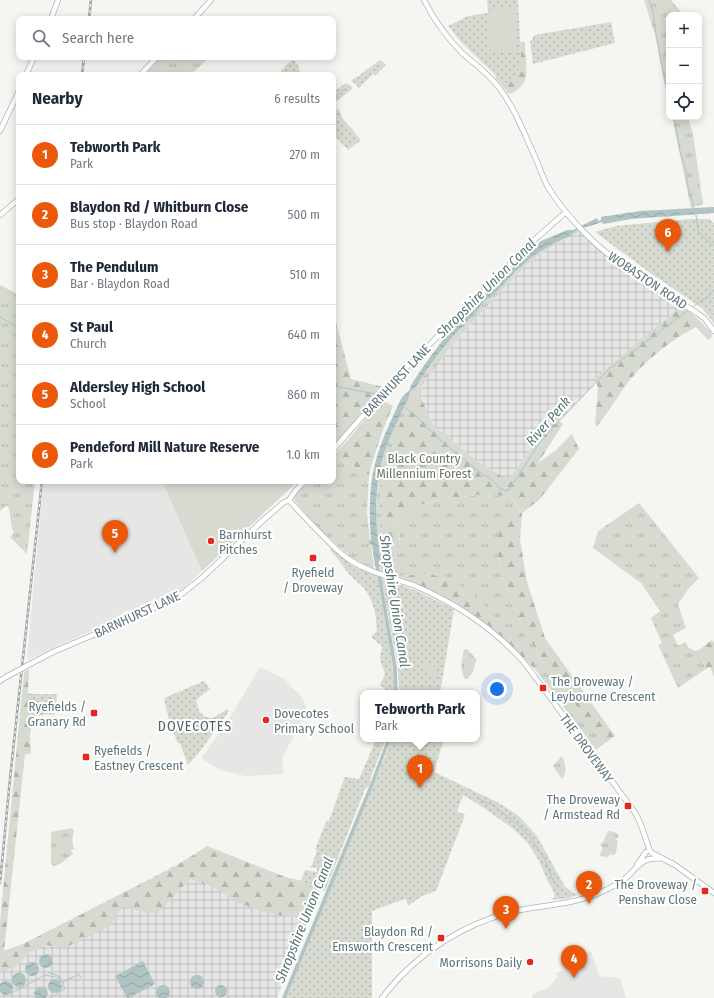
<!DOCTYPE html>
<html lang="en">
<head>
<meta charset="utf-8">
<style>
	body { margin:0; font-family:"Fira Sans Condensed",sans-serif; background:#f2f2f3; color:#1f2937 }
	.controls { position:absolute; right:12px; top:12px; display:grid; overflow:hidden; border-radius:8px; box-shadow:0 2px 10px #0003 }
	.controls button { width:36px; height:36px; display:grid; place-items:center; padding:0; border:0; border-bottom:1px solid #e0e1e3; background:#fff; color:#1f2937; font:20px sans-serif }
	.you { position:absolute; left:497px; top:689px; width:14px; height:14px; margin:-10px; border:3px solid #fff; border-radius:50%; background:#1a73e8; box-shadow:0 0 0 6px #1a73e833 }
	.badge { display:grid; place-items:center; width:26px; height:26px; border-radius:50%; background:#ea580c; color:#fff; font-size:13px; font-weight:700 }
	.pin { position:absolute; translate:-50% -33px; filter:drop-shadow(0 1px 2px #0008) }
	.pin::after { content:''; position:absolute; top:21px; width:14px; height:12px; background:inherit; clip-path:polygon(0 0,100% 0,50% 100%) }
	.popup { position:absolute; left:360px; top:690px; width:120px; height:52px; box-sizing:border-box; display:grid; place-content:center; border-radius:8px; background:#fff; filter:drop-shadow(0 1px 3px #0005); font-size:13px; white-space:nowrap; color:#747a83 }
	.popup b { font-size:15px; color:#1f2937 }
	.popup::after { content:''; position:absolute; left:50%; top:100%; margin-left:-8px; border:8px solid transparent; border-top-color:#fff }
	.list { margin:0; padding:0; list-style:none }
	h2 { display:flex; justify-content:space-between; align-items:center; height:52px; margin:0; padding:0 16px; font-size:17px }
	h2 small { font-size:13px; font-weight:400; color:#747a83 }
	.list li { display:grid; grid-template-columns:26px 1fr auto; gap:12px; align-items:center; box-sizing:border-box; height:60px; padding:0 16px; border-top:1px solid #e0e1e3 }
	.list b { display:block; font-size:15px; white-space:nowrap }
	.list p { margin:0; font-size:13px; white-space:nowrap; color:#747a83 }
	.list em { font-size:13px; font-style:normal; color:#747a83 }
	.icon { flex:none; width:22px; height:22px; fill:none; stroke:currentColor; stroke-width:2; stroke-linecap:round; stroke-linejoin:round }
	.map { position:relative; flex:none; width:714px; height:998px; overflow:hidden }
	.search { position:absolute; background:#fff; box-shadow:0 2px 10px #0003; left:16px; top:16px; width:320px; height:44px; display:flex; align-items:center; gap:10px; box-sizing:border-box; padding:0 14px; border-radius:8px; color:#747a83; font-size:15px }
	.panel { position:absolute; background:#fff; box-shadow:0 2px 10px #0003; left:16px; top:72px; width:320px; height:412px; border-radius:8px }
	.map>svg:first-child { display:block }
	.built { fill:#e6e6e5 }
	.industrial { fill:url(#industrial-grid) }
	.grass { fill:url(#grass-tufts) }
	.forest { fill:url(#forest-firs) }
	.park { fill:url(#park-dots) }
	.pitch { fill:#d6dad0 }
	.water { fill:url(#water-waves) }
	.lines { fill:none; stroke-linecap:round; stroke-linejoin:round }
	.stream { stroke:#b1c4c4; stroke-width:1 }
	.canal { stroke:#b1c4c4; stroke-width:3.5 }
	.secondary-casing { stroke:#aeb6b9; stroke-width:6 }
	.secondary { stroke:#fff; stroke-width:4.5 }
	.rail-casing { stroke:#9da7aa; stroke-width:2.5 }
	.rail { stroke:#fff; stroke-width:1; stroke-dasharray:3; stroke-linecap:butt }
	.secondary-bridge-casing { stroke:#aeb6b9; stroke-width:6; stroke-linecap:butt }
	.secondary-bridge { stroke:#fff; stroke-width:4.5 }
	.poi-dot { fill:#e52621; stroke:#fff; stroke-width:1.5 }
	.labels { text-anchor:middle; stroke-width:4; stroke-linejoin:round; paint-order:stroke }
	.street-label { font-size:13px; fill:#60777d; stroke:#fff }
	.park-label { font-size:13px; fill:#6c7a63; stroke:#fff }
	.poi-label { font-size:13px; fill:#60777d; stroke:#fff; text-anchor:end }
	.water-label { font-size:14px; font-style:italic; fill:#5a7779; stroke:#fff }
	.neighbourhood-label { font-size:14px; letter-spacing:1px; fill:#526368; stroke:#fff }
</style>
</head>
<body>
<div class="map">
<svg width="714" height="998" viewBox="0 0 714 998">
	<defs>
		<pattern id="industrial-grid" width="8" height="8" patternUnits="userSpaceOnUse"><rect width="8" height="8" fill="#e6e6e5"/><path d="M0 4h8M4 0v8" fill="none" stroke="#bebfbf"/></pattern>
		<pattern id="grass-tufts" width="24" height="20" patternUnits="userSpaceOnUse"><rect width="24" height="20" fill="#d6dad0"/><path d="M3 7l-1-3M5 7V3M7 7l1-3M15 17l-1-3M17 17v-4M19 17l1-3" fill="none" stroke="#b1b6ae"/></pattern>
		<pattern id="forest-firs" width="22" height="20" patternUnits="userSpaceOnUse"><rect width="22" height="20" fill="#d6dad0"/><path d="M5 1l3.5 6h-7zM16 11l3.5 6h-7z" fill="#b1b6ae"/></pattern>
		<pattern id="park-dots" width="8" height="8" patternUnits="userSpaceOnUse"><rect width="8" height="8" fill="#d6dad0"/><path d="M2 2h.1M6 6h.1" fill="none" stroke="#b1b6ae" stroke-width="1.8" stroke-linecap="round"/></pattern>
		<pattern id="water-waves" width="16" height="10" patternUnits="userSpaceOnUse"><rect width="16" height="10" fill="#b1c4c4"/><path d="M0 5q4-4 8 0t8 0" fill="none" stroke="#93a4a4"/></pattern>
	</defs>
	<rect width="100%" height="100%" fill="#f5f5f1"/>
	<path class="built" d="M 44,481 L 162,481 L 202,571 L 181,591 L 143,609 L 125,611 L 115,620 L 27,660 L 38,535 Z
		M 260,667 L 286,680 L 290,686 L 298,693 L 303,699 L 306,708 L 305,715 L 282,758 L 283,774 L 245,776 L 220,770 L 201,758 L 226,724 Z
		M 576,950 L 580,953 L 585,953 L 591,951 L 599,976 L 620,978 L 626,998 L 532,998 L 533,994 L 549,987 L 557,977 L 556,973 L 577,966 L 572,951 Z"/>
	<path class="industrial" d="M 581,231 L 606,255 L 636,277 L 681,304 L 688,310 L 609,369 L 559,421 L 555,420 L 540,437 L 508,480 L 477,461 L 434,426 L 418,392 L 452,345 L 499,293 L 526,265 L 552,246 Z
		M 206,847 L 285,877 L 301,881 L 320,889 L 277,998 L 0,998 L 0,967 L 23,944 L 163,872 L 196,854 Z"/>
	<path class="grass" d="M 644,0 L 671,0 L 680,11 L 681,15 L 669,15 L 669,106 L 655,35 Z
		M 161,57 L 210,57 L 190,75 L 144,75 Z
		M 672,117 L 688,117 L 693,134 L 703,204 L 691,208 Z
		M 579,230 L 581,231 L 552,246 L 526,265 L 499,293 L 452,345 L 418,392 L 401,421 L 381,485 L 380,515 L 383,561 L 390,562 L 400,540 L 396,523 L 420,505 L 445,499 L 484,494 L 504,496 L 510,495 L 522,514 L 497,553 L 504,581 L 522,624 L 539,657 L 605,743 L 596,750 L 535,669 L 536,662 L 431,574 L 398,576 L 381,571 C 375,528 373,485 387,444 C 392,432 397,419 403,407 C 405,403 409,399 409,394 L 424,375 L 438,354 L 456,333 L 478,309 L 480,306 L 486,300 L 494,294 L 525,263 L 543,249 L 562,238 L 573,234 L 575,231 Z
		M 0,285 L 19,295 L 19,481 L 35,481 L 27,554 L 10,537 L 14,532 L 12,529 L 9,509 L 7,505 L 0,511 Z
		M 338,451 L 339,458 L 351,465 L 369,475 L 367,512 L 370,540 L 369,543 L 371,544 L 374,569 L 353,559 L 320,530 L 295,501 L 294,494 L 308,481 L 333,481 L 333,456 Z
		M 639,503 L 699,578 L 689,588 L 678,604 L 686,628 L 673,635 L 678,646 L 685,642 L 689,648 L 695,651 L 699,650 L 706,669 L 678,688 L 658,645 L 662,643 L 651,618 L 660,611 L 641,583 L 593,548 L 598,531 Z
		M 464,649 L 467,649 L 477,660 C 474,664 475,666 473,671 C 472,674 469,676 468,679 L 465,679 C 459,670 462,658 464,649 Z
		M 562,756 C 565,764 568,772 562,779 L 553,766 Z
		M 72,828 L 74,831 C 72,837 72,843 74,849 L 71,850 L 73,854 L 60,864 L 53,866 L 51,863 L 51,832 Z
		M 608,831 L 615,832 L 619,836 L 616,839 L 617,841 L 618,840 L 616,853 L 613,855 L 611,854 L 607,857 L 599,856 L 603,848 L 600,845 L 603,842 Z"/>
	<path class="forest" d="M 520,42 L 525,42 C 525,52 528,72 525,80 C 523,85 520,87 517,90 C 514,93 512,94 508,93 L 495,77 L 496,75 L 503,82 L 521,59 Z
		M 679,308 L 688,310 L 711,332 L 712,337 L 708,340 L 696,327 C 671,340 647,359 629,381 C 618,395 609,412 597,426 L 595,424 L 598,388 L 595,378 Z
		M 333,319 L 335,319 L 351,379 L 383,387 L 347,431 L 333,445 Z
		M 418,392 L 434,426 L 477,461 L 508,480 L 540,437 L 555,419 L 563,424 L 538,463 L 555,451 L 572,434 L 579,449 L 539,500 L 522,513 L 520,539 L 527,582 L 545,638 L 615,736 L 605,743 L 539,657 L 522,624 L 504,581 L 497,553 L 499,531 L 512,517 L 522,513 L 510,495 L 504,496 L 484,494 L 445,499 L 420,505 L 396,523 C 400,541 402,546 390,562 L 383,562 L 380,515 L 381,485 L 389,454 L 401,421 Z
		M 382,400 L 393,406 C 383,428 375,451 369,475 L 351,465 L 339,458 L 338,451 Z
		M 431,574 L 470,589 L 536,662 L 535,669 L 487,624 L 456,603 L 398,576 Z
		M 712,640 L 714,643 L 714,677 L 710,667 L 706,669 L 699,650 Z
		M 29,669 L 28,693 L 34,694 L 34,718 L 31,728 L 30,736 L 31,754 L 25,754 L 4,951 L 25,943 L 175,867 L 207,846 L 285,877 L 301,881 L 313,887 L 302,915 L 291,917 L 263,912 L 237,902 L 215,888 L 190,879 L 157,914 L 122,907 L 110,926 L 91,936 L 64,948 L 45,945 L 27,954 L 19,965 L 0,973 L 0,922 L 24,672 Z"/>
	<path class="park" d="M 487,0 L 518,0 L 521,59 L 518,70 L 514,79 L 509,83 L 503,82 L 462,43 L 448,26 L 468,16 L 488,13 Z
		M 611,22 L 615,43 L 533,64 L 530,42 L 535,35 Z
		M 293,60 L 298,65 L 299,68 L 298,69 L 303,75 L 284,75 L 281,72 L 281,71 L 287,64 Z
		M 380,60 L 386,65 L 375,76 L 373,74 L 359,88 L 351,80 L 357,77 Z
		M 346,83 L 353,88 L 335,103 L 337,106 L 335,108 L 336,109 L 339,110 L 342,116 L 341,117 L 350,127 L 351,127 L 354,132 L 361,140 L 348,150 L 333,134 L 333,89 L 334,88 L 336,90 Z
		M 690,219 L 710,219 L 714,223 L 714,323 L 702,308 L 649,272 L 595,232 L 616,226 Z
		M 329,549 L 332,549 L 351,565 L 377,576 L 394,670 L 394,693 L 385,693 L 385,689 L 380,685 L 385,674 L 380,659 L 382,646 L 371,637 L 377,631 C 376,615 374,600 363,587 C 358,582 353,579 349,574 C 342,565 337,557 329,549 Z
		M 381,578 L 417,591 L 454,609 L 440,693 L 399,693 L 398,667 Z
		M 204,681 L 210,689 L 196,700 L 199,711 L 205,717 L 213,718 L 227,709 L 229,711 L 198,754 L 188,765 L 180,743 L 178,743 L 170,725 L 164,698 Z
		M 28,694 L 57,694 L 56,710 L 54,715 C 44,713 37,716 28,721 Z
		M 376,739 L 386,739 L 370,779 C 371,785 369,786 365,789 L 325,891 L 301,881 L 305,870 L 316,872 L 318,871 L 316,868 L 309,867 L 312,865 L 317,850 L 315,849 L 327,820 L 329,821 C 335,806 339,791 345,777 L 359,779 L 373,747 Z
		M 391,739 L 444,739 L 434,772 L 499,803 L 519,816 L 537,836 L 565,887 L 577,895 L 569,898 L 551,900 L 555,897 L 553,890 L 548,882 L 539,861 L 527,842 L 512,828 L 481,806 L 463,795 L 457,811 L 465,815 L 436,891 L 422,896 L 408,906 L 406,899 L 396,902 L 372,911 L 372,998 L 286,998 L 294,975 L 385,757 Z"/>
	<path class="pitch" d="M 515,9 L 517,52 L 490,53 L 489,10 Z
		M 162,481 L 298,481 L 202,571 Z
		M 434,664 L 436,676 L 428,678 L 425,666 Z"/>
	<path class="water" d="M 714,207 L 714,213 L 631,219 L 603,224 L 602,222 C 598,223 594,225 590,226 C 586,227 580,228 576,231 C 574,232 573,234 571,235 C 554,243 538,251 524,264 C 513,273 504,285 494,294 C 488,299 481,302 479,309 L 456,333 L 438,354 L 414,389 C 413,389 412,390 412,390 C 409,393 409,396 408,399 C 406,404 402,409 400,415 C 393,430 386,445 382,461 C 373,495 376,530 381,565 L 377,568 L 375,566 L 372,545 L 369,543 L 369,542 L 371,539 C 369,517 369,486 375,464 C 380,442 391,421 400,401 C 401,399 402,397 403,396 C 408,391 410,392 411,385 C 424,365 438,345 454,327 C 465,316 478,307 487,294 L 529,251 L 541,241 L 567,230 L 573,230 L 597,218 L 598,221 L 601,220 L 601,217 L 640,211 Z
		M39 961a7 7 0 1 1 14 0a7 7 0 1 1-14 0Z
		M 143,961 L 155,984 L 129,998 L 127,998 L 115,976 Z
		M25 969a7 7 0 1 1 14 0a7 7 0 1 1-14 0Z
		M12 980a7 7 0 1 1 14 0a7 7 0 1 1-14 0Z
		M190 982a7 7 0 1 1 14 0a7 7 0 1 1-14 0Z
		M48 986a7 7 0 1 1 14 0a7 7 0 1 1-14 0Z
		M-1 988a7 7 0 1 1 14 0a7 7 0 1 1-14 0Z
		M215 991a6 6 0 1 1 12 0a6 6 0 1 1-12 0Z
		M156 992a7 7 0 1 1 14 0a7 7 0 1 1-14 0Z
		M 38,987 C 43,986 47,988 48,993 L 46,998 L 35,998 L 34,992 Z"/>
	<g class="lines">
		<path class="stream" d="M 649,0 C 654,11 654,22 656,33 C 660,55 663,77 669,97
			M 333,99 L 346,88
			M 674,117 L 680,151 L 687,174 L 687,183 L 694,208
			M 696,215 L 698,229 L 699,233 L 714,246
			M 692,308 L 700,301 L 707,298 L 712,292 L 714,291
			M 0,317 L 19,328
			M 333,386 L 376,394
			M 406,408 L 417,417 L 426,427 L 447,446 L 482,474 L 491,479 L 501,489 L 508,491 L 542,439 L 609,369 L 689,310
			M 477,798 L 494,806 L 517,824 L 531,838 L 544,858 L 553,880 L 557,885
			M 49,972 L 49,973 L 59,976 L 61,979
			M 66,981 L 66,980 L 71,978
			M 9,993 L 10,994 L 45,975 L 59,978 L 62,982 L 63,982
			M 50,998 L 65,989 L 63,984 L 63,982 L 79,974 L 81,978"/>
		<path class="canal" d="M 377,564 L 395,667 L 396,693
			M 284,998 L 372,784 L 389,739"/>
		<defs>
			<path id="secondary" d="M 424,0 C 434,20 447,38 463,54 C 476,65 490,75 500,89 C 516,110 525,136 536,159 C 540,169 543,178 548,187 C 564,213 591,242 616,260 C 641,280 670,296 697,313 L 704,318 L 714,331
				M 51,19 L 58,0
				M 194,19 L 211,0
				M 26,75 L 34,57
				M 140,75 L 157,57
				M 0,131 L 19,91
				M 0,215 L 19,199
				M 333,450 L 346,435 L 401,373 L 446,328 L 486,289 L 524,249 L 566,212
				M 289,500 C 300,513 312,525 325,538 C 332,545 340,554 350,560 C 370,573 395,578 418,587 C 456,604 492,628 520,658 C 526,664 530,671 535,677 L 628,803 L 636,814 L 641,825 L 650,851 L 652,853 L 675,865 L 714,893
				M 32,663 L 53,652 L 93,635 L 134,615 L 162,605 L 183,593 L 203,577 L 260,523 L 283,503 L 289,500 L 296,490 L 305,481
				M 0,681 L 6,677
				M 637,865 L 646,852
				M 382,998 C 416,953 465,922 520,910 C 546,905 572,904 597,894 C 608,889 620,884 628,876 C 634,870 639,863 647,860 C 651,858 657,859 661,858"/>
		</defs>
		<use href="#secondary" class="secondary-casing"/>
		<use href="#secondary" class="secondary"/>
		<defs>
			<path id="rail" d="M 89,19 L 91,0
				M 82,75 L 84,57
				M 0,883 L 10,779 L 42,481"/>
		</defs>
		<use href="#rail" class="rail-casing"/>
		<use href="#rail" class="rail"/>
		<defs>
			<path id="secondary-bridge" d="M 6,677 L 32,663"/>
		</defs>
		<use href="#secondary-bridge" class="secondary-bridge-casing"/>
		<use href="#secondary-bridge" class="secondary-bridge"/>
	</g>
	<g class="poi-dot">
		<circle cx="211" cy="541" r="4"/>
		<rect x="309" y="554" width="8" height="8" rx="2"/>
		<rect x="539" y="684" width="8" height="8" rx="2"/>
		<rect x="90" y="709" width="8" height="8" rx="2"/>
		<circle cx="266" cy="720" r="4"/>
		<rect x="82" y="753" width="8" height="8" rx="2"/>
		<rect x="624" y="802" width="8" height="8" rx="2"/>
		<rect x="701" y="887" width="8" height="8" rx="2"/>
		<rect x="437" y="934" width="8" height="8" rx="2"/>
		<circle cx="530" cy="962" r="4"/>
	</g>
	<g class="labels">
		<g class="street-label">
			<text transform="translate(648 280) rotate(34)" y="5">WOBASTON ROAD</text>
			<text transform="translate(396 380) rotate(-47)" y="5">BARNHURST LANE</text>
			<text transform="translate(137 614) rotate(-25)" y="5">BARNHURST LANE</text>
			<text transform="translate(587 748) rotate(54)" y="5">THE DROVEWAY</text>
		</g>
		<g class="park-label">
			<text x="424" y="463">Black Country<tspan x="424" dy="15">Millennium Forest</tspan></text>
		</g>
		<g class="poi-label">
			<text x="219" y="539" text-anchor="start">Barnhurst<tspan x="219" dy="15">Pitches</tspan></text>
			<text x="313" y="577" text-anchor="middle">Ryefield<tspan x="313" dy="15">/ Droveway</tspan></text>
			<text x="551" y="686" text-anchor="start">The Droveway /<tspan x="551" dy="15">Leybourne Crescent</tspan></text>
			<text x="86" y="711">Ryefields /<tspan x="86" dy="15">Granary Rd</tspan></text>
			<text x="274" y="718" text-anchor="start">Dovecotes<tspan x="274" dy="15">Primary School</tspan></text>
			<text x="94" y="755" text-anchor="start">Ryefields /<tspan x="94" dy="15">Eastney Crescent</tspan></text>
			<text x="620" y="804">The Droveway<tspan x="620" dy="15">/ Armstead Rd</tspan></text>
			<text x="697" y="889">The Droveway /<tspan x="697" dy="15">Penshaw Close</tspan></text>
			<text x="433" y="936">Blaydon Rd /<tspan x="433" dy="15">Emsworth Crescent</tspan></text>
			<text x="522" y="967">Morrisons Daily</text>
		</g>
		<g class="water-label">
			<text transform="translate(486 288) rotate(-45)" y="5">Shropshire Union Canal</text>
			<text transform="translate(548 421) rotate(-49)" y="5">River Penk</text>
			<text transform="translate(395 601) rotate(81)" y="5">Shropshire Union Canal</text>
			<text transform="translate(304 920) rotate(-68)" y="5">Shropshire Union Canal</text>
		</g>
		<g class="neighbourhood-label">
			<text x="195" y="731">DOVECOTES</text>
		</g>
	</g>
</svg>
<div class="controls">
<button>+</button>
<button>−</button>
<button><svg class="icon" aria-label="locate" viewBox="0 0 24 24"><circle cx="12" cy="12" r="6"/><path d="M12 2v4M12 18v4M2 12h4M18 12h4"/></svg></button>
</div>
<div class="you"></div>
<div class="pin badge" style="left:420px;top:788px">1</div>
<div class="popup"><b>Tebworth Park</b>Park</div>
<div class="pin badge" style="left:589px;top:904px">2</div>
<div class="pin badge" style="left:506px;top:929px">3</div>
<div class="pin badge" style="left:574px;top:978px">4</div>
<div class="pin badge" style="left:115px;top:553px">5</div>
<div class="pin badge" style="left:668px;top:252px">6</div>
<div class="search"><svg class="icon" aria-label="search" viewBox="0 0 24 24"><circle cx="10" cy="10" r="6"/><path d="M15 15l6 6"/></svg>Search here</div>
<section class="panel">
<h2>Nearby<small>6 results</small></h2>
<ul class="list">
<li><span class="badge">1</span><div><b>Tebworth Park</b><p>Park</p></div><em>270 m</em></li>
<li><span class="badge">2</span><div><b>Blaydon Rd / Whitburn Close</b><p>Bus stop · Blaydon Road</p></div><em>500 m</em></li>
<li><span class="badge">3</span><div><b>The Pendulum</b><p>Bar · Blaydon Road</p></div><em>510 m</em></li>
<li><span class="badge">4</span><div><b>St Paul</b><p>Church</p></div><em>640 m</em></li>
<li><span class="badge">5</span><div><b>Aldersley High School</b><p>School</p></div><em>860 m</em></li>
<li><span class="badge">6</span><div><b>Pendeford Mill Nature Reserve</b><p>Park</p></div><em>1.0 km</em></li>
</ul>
</section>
</div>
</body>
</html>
